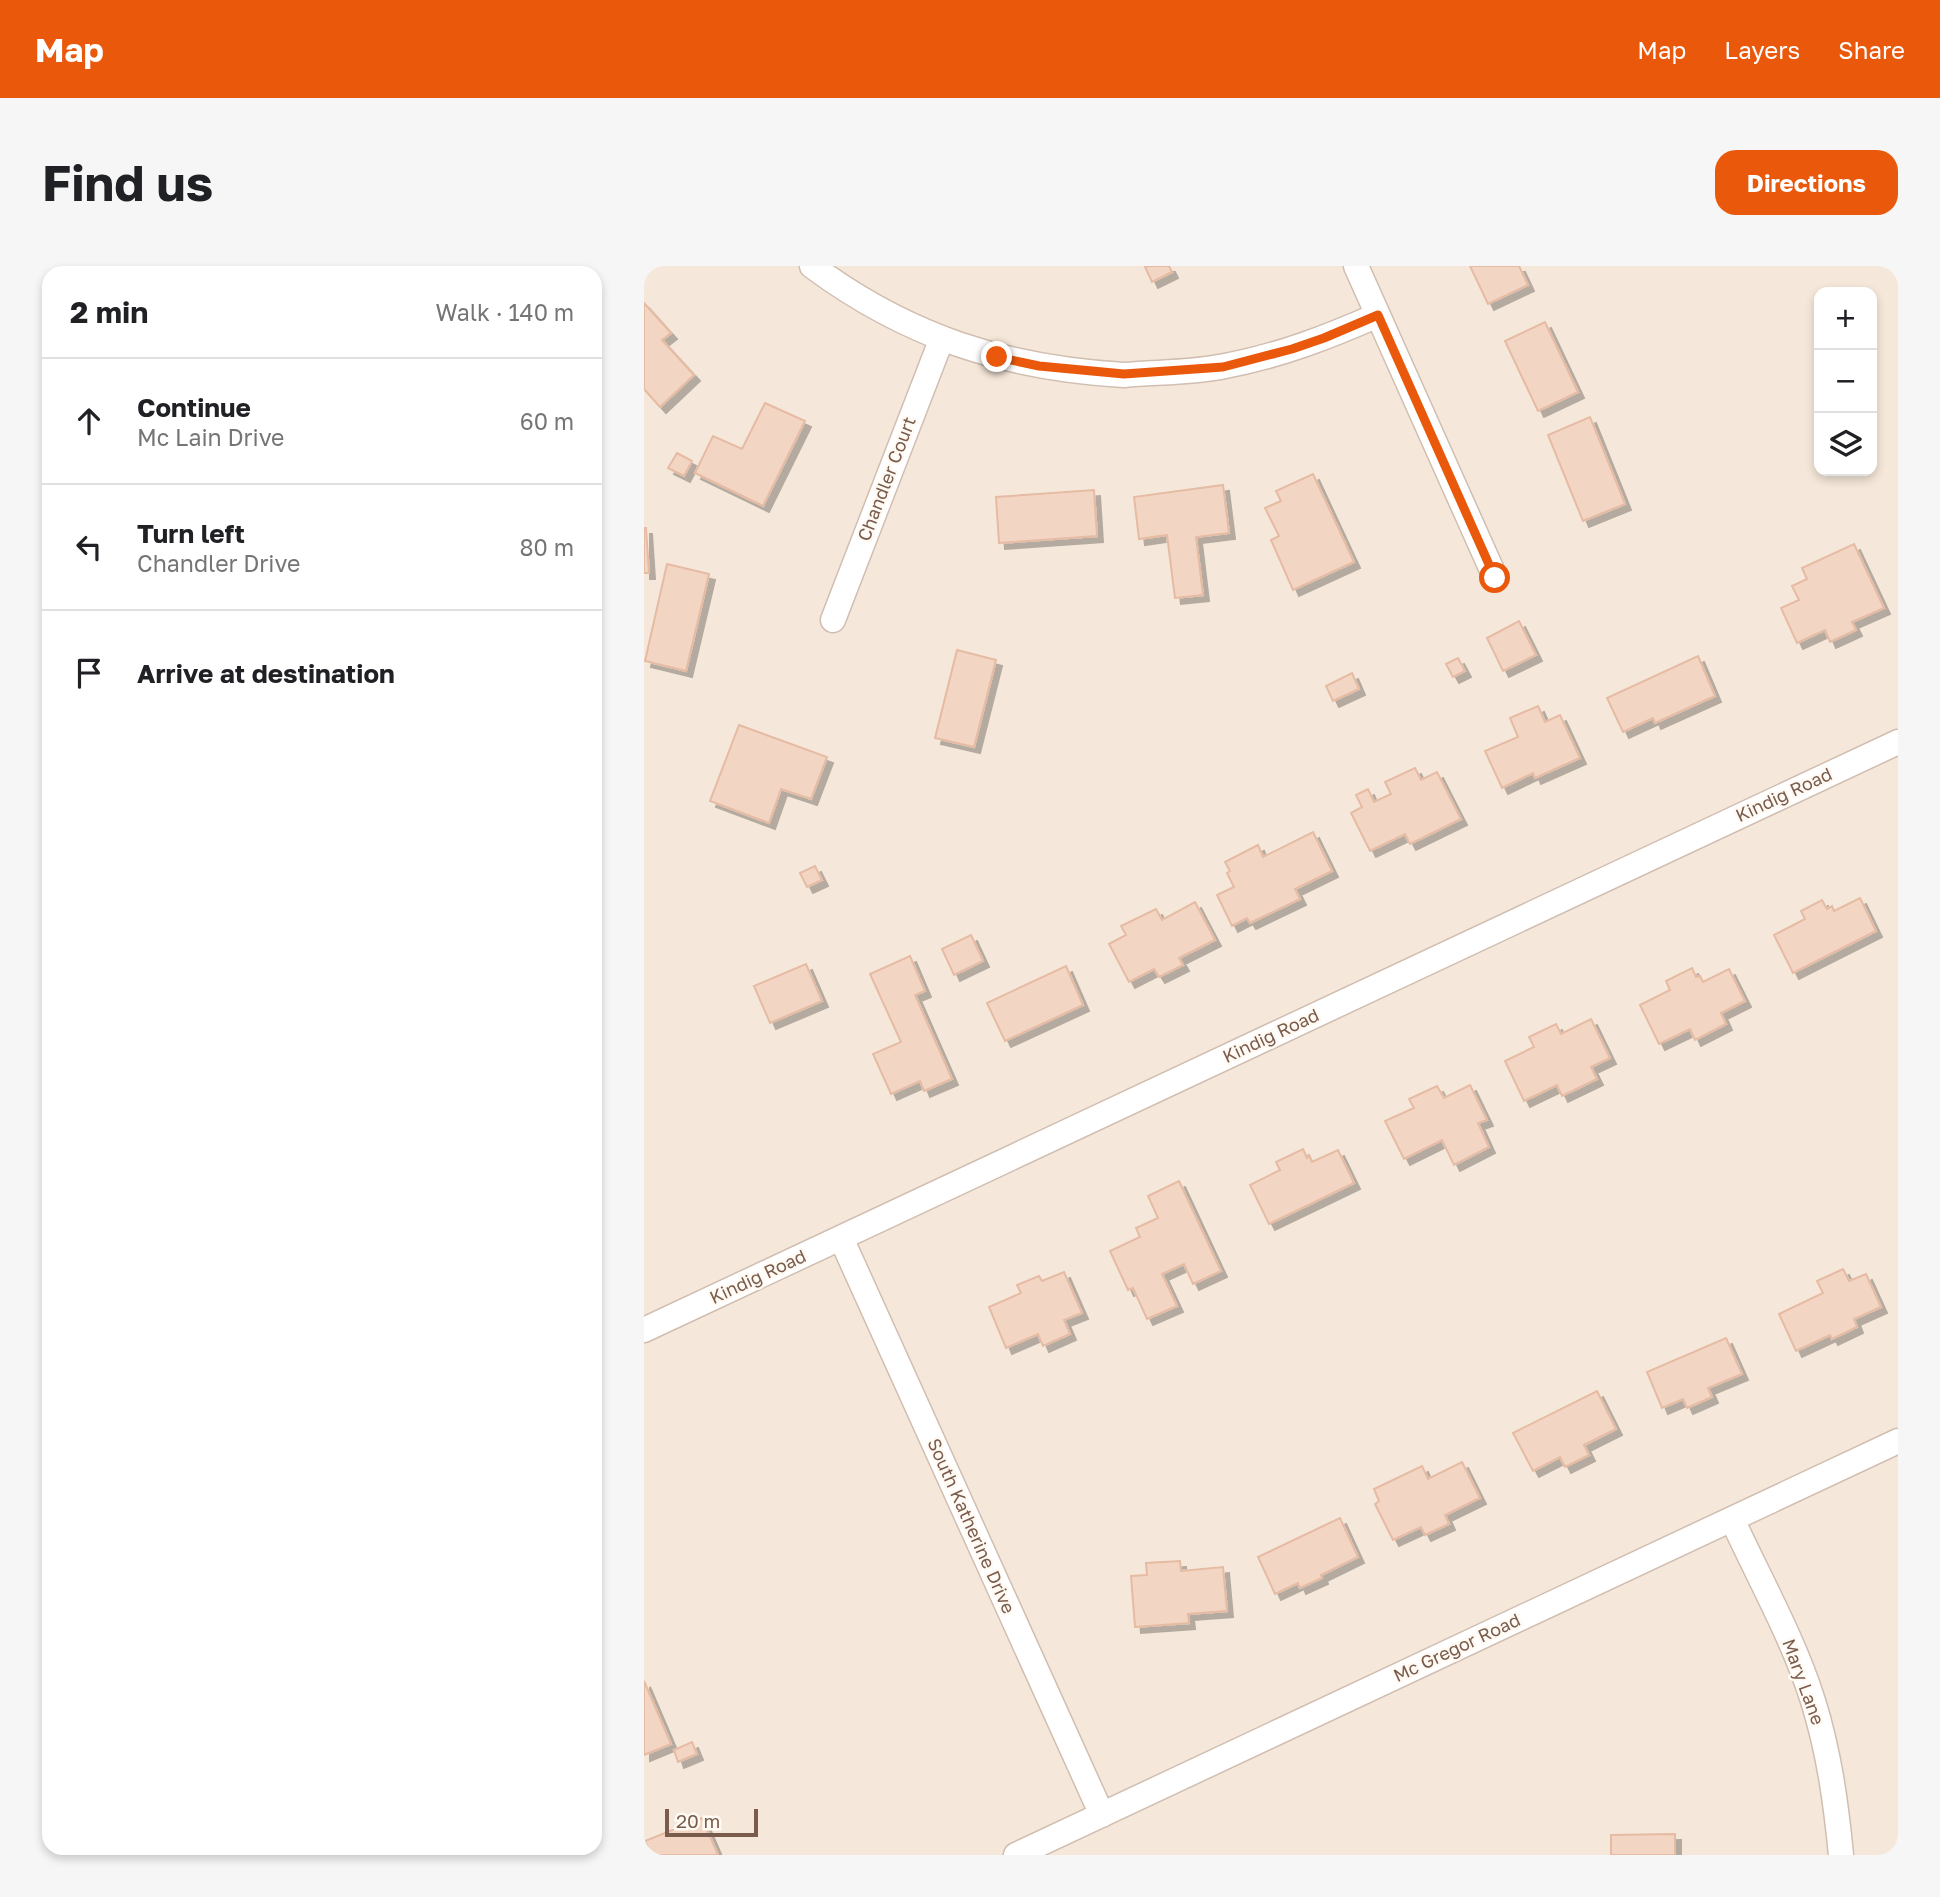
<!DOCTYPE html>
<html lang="en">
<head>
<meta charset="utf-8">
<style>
	body { margin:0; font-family:"Golos Text",sans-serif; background:#f6f6f6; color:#202124 }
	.controls { position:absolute; right:21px; top:21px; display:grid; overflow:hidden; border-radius:14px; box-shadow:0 4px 10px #0003 }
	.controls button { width:63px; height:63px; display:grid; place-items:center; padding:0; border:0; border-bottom:2px solid #e0e0e0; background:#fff; color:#202124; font:35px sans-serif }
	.scale { position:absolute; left:21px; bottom:18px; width:93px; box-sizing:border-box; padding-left:7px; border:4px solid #7a5c4d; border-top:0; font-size:19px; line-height:24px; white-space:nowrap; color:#7a5c4d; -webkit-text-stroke:5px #fffaf3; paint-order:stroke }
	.stop { position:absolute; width:21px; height:21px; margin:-16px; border:5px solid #ea580c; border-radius:50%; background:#fff }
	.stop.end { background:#ea580c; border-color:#fff; box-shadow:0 2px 7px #0008 }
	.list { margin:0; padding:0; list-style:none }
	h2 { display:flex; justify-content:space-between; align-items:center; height:91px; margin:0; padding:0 28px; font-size:30px }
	h2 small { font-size:23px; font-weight:400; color:#757577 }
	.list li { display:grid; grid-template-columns:46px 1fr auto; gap:21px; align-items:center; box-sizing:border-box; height:126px; padding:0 28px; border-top:2px solid #e0e0e0 }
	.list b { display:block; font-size:26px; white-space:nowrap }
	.list p { margin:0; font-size:23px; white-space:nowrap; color:#757577 }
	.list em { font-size:23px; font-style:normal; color:#757577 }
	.icon { flex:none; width:38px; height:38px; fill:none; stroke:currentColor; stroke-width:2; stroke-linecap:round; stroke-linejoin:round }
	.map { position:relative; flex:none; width:1254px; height:1589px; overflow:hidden; border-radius:21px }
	header { display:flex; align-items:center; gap:42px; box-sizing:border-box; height:98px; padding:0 35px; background:#ea580c; color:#fff }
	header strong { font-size:33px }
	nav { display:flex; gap:38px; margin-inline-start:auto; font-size:24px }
	.intro { display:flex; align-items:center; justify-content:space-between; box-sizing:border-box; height:168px; padding:0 42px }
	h1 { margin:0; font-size:49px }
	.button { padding:18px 32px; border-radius:21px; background:#ea580c; color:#fff; font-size:24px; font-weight:700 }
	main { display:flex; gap:42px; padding:0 42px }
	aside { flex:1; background:#fff; border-radius:21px; box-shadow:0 4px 10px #0003 }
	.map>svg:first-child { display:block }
	.residential { fill:#f5e8da; fill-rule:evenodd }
	.building { fill:#f3d5c3; stroke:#e6bba3; stroke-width:2; filter:url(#shadow) }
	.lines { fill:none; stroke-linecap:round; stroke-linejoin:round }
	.street-casing { stroke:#d1beb0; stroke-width:27 }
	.street { stroke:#fff; stroke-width:24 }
	.route { stroke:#ea580c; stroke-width:9 }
	.labels { text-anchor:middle; stroke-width:5; stroke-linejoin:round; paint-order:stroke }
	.street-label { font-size:18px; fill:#7a5c4d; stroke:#fffaf3 }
</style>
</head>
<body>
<header>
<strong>Map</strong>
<nav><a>Map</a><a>Layers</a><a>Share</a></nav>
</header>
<div class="intro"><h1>Find us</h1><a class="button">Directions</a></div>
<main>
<aside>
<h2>2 min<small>Walk · 140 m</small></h2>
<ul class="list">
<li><svg class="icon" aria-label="ahead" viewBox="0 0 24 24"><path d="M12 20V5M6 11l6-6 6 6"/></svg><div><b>Continue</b><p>Mc Lain Drive</p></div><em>60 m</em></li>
<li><svg class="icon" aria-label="left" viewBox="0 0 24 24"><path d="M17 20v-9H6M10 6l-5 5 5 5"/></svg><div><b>Turn left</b><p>Chandler Drive</p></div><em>80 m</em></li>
<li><svg class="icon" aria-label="arrive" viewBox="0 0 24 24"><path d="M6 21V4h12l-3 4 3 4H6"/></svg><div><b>Arrive at destination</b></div></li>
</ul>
</aside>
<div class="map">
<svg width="1254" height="1589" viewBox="0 0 1254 1589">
	<defs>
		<filter id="shadow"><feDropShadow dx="6" dy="6" stdDeviation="0" flood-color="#0004"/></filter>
	</defs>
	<rect width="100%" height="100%" fill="#fdf6ec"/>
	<path class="residential" d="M 0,0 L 1254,0 L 1254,1589 L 0,1589 ZM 1175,26 L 1228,26 L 1228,205 L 1175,205 Z"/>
	<path class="building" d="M 505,0 L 525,0 L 528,6 L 508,16 L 501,1 Z
		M 826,0 L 875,0 L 884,19 L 844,38 Z
		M 0,37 L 27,67 L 18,74 L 50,109 L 16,141 L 0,123 Z
		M 901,56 L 934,126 L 894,145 L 861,75 Z
		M 121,137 L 161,155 L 119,240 L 51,207 L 69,170 L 98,183 Z
		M 946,151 L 981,238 L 939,255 L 904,169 Z
		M 33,187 L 48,195 L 40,210 L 24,202 Z
		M 669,208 L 710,296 L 649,324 L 627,274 L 635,270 L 621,242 L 637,235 L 632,225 Z
		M 579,219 L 585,267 L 552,271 L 559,329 L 531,332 L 523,269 L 495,273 L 490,231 Z
		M 450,224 L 453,270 L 355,277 L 352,231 Z
		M 0,262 L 2,262 L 5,307 L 0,307 Z
		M 1210,278 L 1240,342 L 1208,356 L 1212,364 L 1186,376 L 1181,364 L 1153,377 L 1137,342 L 1155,334 L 1148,320 L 1163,313 L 1158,302 Z
		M 23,298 L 65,308 L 42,405 L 1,395 Z
		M 875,355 L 892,389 L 859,405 L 843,372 Z
		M 313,384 L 352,394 L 330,481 L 291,472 Z
		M 1054,390 L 1071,430 L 1011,457 L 1009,452 L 979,466 L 963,432 Z
		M 814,392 L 821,405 L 809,411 L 802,398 Z
		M 708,407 L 715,423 L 689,435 L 682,420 Z
		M 894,440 L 901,456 L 916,449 L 936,492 L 891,512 L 889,507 L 858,522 L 841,485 L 874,471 L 866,452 Z
		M 95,459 L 183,491 L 167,533 L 137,523 L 125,557 L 66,535 Z
		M 771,502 L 777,514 L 793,506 L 817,553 L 766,578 L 761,568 L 726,585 L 707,547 L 718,541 L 712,529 L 724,523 L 730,536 L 747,528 L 741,516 Z
		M 669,566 L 688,605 L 651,623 L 656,633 L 606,657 L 603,652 L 588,660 L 573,629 L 590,621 L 583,607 L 586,605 L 581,596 L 614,579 L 619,591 Z
		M 171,600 L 178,614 L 163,621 L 156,607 Z
		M 1216,632 L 1232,665 L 1149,707 L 1130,669 L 1161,653 L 1157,645 L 1178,634 L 1183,643 L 1188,640 L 1190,645 Z
		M 551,636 L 571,674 L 535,692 L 539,699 L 515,711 L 510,703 L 485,716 L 465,678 L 482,669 L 477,660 L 512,643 L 518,654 Z
		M 327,669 L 339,695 L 310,709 L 298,683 Z
		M 266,690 L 281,725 L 271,729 L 308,813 L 280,825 L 276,815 L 247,828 L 229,788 L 257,776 L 226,708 Z
		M 162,698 L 178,735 L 126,757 L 110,720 Z
		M 422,700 L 439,739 L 361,775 L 343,737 Z
		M 1048,702 L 1052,711 L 1056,710 L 1059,716 L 1085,703 L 1101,735 L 1077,747 L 1082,758 L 1051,774 L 1046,763 L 1015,778 L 996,739 L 1026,724 L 1022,715 Z
		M 947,753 L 966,792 L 947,801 L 953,813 L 918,830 L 913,819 L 880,835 L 861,795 L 890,781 L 885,771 L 912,758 L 917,768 Z
		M 826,819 L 843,854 L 834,857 L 845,881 L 810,899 L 798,874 L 760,893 L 741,855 L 770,842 L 765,833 L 793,820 L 800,832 Z
		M 659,883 L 663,892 L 665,890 L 668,896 L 694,884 L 710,917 L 625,958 L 606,919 L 636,904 L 632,896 Z
		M 535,915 L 577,1005 L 549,1018 L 540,998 L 518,1008 L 533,1040 L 503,1053 L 489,1022 L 484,1024 L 466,985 L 496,971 L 492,962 L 514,952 L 504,930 Z
		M 1199,1003 L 1205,1015 L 1222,1008 L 1237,1041 L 1210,1053 L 1213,1061 L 1188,1073 L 1186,1069 L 1152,1085 L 1135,1048 L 1179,1027 L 1173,1015 Z
		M 420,1006 L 438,1047 L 420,1054 L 426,1068 L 399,1080 L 394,1068 L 362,1082 L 345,1041 L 377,1027 L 373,1019 L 395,1010 L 398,1015 Z
		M 1082,1072 L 1098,1108 L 1064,1122 L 1068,1131 L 1043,1142 L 1039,1133 L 1018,1142 L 1003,1106 Z
		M 953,1125 L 972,1163 L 940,1179 L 945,1189 L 921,1201 L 916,1191 L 889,1205 L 869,1167 Z
		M 818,1196 L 836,1232 L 801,1249 L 805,1258 L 781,1269 L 777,1261 L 749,1274 L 731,1238 L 735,1235 L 730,1223 L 778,1200 L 784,1213 Z
		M 696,1252 L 714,1291 L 677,1309 L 678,1312 L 656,1322 L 654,1317 L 631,1328 L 614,1291 Z
		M 536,1295 L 537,1305 L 579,1301 L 583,1345 L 544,1348 L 545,1357 L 491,1361 L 487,1310 L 503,1309 L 502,1297 Z
		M 0,1415 L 27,1478 L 0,1489 Z
		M 48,1476 L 53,1488 L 34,1496 L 30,1484 Z
		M 58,1552 L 74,1589 L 7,1589 L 1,1575 Z
		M 1031,1568 L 1031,1589 L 967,1589 L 967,1569 Z"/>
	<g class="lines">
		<defs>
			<path id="street" d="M 168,0 C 264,71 361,102 480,109 C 513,106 548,107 581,100 C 635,90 684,71 734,49
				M 712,0 L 851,311
				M 189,354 L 298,72
				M 197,972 L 458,1549
				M 0,1064 L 1254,476
				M 1088,1253 C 1115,1312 1150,1374 1169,1435 C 1185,1486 1192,1537 1197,1589
				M 372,1589 L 1254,1175"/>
		</defs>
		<use href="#street" class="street-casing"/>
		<use href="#street" class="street"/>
	</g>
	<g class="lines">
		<path class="route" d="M 353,91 L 395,100 L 480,108 L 579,101 L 648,83 L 680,72 L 734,49 L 851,312"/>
	</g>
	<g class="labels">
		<g class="street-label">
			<text transform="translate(243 213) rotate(-69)" y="6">Chandler Court</text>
			<text transform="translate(1140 529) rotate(-25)" y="6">Kindig Road</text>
			<text transform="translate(627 770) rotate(-25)" y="6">Kindig Road</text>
			<text transform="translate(114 1011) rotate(-25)" y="6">Kindig Road</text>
			<text transform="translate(327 1260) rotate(66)" y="6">South Katherine Drive</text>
			<text transform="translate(813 1382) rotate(-25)" y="6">Mc Gregor Road</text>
			<text transform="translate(1159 1416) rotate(70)" y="6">Mary Lane</text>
		</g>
	</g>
</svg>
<div class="controls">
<button>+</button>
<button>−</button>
<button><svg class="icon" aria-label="layers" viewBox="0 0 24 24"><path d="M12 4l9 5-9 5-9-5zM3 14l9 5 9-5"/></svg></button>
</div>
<div class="scale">20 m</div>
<div class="stop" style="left:851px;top:312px"></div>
<div class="stop end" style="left:353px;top:91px"></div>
</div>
</main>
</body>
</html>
